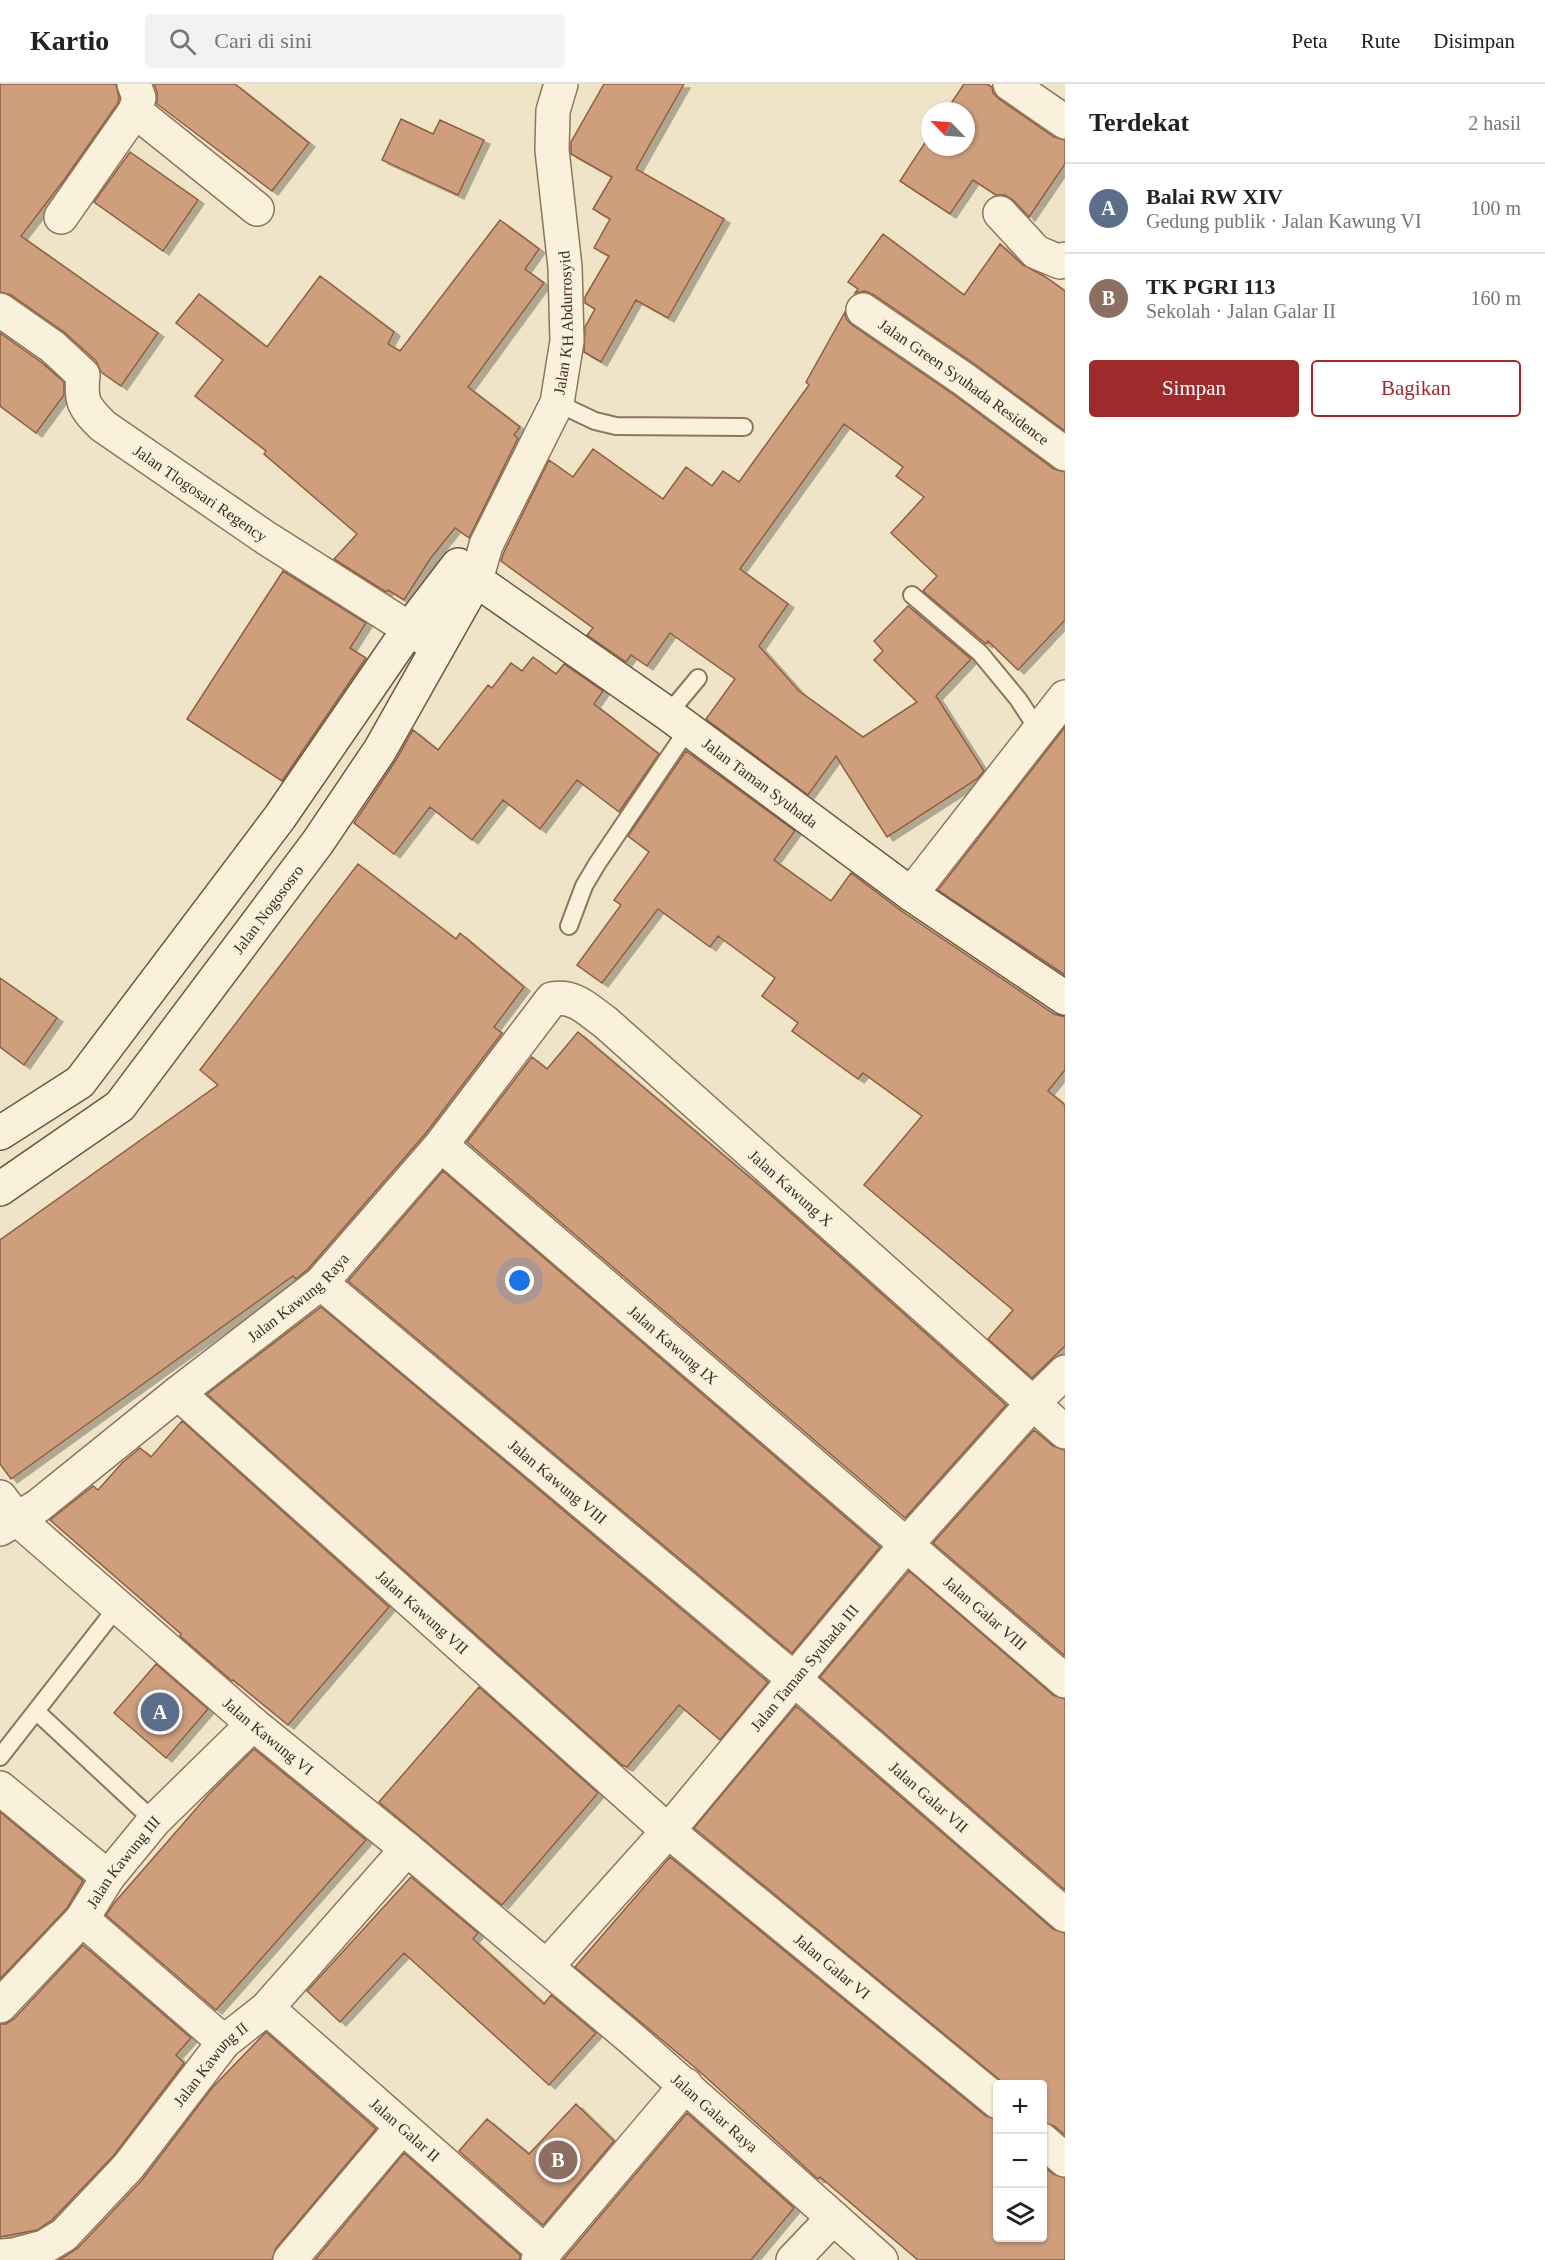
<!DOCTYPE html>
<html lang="id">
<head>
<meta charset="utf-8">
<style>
	body { margin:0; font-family:Georgia,serif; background:#f2f2f2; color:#222 }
	.controls { position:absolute; right:18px; bottom:18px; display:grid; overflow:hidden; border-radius:6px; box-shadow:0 2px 4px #0004 }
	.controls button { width:54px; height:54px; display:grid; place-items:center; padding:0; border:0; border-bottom:2px solid #e0e0e0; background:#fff; color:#222; font:30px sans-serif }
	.compass { position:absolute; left:921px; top:18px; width:54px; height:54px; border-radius:50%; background:#fff; box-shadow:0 2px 4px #0004; rotate:295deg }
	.you { position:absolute; left:520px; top:1197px; width:21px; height:21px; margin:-15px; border:4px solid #fff; border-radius:50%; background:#1a73e8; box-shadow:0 0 0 9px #1a73e833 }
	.badge { display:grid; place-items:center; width:39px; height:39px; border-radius:50%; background:#9e2a2b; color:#fff; font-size:20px; font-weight:700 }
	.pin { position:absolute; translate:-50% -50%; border:3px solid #fff; box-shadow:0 2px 6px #0006 }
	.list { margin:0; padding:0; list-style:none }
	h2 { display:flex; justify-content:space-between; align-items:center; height:78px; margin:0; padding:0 24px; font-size:26px }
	h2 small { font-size:20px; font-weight:400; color:#767676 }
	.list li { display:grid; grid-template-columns:39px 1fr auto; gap:18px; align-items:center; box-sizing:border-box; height:90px; padding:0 24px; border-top:2px solid #e0e0e0 }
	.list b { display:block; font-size:22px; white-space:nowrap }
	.list p { margin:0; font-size:20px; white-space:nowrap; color:#767676 }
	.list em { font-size:20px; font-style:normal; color:#767676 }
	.actions { display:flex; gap:12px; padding:18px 24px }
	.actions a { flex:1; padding:14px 0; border:2px solid #9e2a2b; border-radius:6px; text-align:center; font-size:21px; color:#9e2a2b }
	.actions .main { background:#9e2a2b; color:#fff }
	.icon { flex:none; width:33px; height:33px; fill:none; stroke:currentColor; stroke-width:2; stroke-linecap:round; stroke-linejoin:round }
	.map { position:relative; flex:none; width:1065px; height:2176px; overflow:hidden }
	header { display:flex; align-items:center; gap:36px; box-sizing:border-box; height:84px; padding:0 30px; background:#fff; border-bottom:2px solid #e0e0e0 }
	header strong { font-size:28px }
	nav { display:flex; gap:33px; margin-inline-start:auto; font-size:21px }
	.search { width:420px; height:54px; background:#f2f2f2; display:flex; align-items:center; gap:15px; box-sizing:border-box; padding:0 21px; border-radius:6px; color:#767676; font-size:22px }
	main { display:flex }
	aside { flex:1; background:#fff }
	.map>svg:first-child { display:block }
	.building { fill:#cf9f7d; stroke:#8d5f41; stroke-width:1.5; filter:url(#shadow) }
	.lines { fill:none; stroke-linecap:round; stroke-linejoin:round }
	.lane-casing { stroke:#8d765c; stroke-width:20 }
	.street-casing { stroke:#8d765c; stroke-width:36 }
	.secondary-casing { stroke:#6f573f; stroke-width:36 }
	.lane { stroke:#faf1dc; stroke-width:16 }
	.street { stroke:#faf1dc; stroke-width:33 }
	.secondary { stroke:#faf1dc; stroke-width:33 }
	.labels { text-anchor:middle; stroke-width:4.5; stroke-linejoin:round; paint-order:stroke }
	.street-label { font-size:16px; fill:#3d2e20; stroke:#f7eed8 }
</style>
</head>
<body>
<header>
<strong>Kartio</strong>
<div class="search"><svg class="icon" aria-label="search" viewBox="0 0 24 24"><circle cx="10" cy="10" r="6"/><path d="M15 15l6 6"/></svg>Cari di sini</div>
<nav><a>Peta</a><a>Rute</a><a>Disimpan</a></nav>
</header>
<main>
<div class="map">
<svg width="1065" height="2176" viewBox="0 0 1065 2176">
	<defs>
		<filter id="shadow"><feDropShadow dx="6" dy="4" stdDeviation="0" flood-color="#0004"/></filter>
	</defs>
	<rect width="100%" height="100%" fill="#f0e4c8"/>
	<path class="building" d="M 0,0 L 116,0 L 119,14 L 118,19 L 64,96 L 21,152 L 158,249 L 121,302 L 101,288 L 96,277 L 64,248 L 11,211 L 0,208 Z
		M 154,0 L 235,0 L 309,59 L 272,107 L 157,20 L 157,8 Z
		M 604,0 L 684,0 L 636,85 L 724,135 L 668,234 L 636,216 L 601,278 L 584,268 L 585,243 L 595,225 L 585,219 L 585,213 L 609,172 L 594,164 L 610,135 L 593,125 L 612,93 L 571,70 L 571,58 Z
		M 964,0 L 987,0 L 992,3 L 993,9 L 999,15 L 1054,53 L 1065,56 L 1065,80 L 1029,133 L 1013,116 L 1005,111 L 996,111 L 973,96 L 950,130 L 900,97 L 930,51 L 930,63 L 966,63 L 966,27 L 946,27 Z
		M 401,35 L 433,50 L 440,36 L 484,56 L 458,111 L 382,76 Z
		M 130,68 L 198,116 L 163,167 L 94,118 Z
		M 500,136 L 539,165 L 525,185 L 544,199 L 468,303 L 520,343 L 514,351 L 518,354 L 469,454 L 455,444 L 430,475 L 404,516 L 388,506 L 386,508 L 334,475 L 357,450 L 264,370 L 266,367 L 195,312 L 223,276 L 176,239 L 199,210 L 267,263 L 320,192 L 394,248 L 388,260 L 400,267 Z
		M 883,150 L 964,211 L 1000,160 L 1023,181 L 1044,192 L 1065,207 L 1065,347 L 976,281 L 874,211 L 865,207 L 855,209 L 858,205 L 848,198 Z
		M 845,228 L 846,235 L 852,241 L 954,311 L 1054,385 L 1065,388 L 1065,536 L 1018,586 L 988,557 L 986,560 L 923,507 L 937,492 L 891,449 L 924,413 L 896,392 L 903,383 L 844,340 L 740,485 L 788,520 L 759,562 L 799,607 L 863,653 L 917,618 L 874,576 L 883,567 L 874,557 L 908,522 L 971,575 L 936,612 L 984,687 L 977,695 L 887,753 L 836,672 L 808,711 L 706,635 L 735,595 L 670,549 L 647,582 L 631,571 L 626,578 L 587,551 L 593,544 L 501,477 L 504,468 L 549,376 L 573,393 L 593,365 L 663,415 L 686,383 L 712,402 L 723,387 L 739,398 L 809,301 L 806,298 Z
		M 0,249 L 41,278 L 64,298 L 64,311 L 36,349 L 0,322 Z
		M 283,487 L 366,539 L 350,564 L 366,574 L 282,697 L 187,635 Z
		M 533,573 L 556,590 L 564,580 L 603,607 L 594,620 L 659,670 L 619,728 L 577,696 L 540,745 L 503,716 L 472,756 L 430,723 L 394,770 L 354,739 L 396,676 L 413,646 L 438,666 L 488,601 L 492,604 L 511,579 L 522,587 Z
		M 1065,643 L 1065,891 L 938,806 Z
		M 686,667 L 795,747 L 774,776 L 831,817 L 851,789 L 900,826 L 1054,930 L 1065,933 L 1065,986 L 1048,1007 L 1065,1021 L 1065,1262 L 1032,1294 L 988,1255 L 1013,1226 L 864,1101 L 922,1032 L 863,989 L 858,995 L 792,947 L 798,939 L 762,912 L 775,894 L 718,852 L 710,863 L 658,825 L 602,899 L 577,881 L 621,821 L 614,816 L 649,768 L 628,752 Z
		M 358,780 L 456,855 L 460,849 L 524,903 L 494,943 L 502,949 L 426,1049 L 308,1185 L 296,1195 L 293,1192 L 11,1395 L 0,1380 L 0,1156 L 218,1001 L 200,986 Z
		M 0,894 L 57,934 L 24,981 L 0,963 Z
		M 578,948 L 773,1113 L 1006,1321 L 905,1434 L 467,1058 L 532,973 L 547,985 Z
		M 443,1087 L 880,1463 L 792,1569 L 348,1197 Z
		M 321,1223 L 768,1598 L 720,1656 L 679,1621 L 627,1683 L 622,1681 L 207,1310 Z
		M 182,1337 L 389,1523 L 288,1641 L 233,1596 L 232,1597 L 180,1552 L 181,1550 L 50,1436 L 93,1402 L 98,1406 L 122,1379 L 140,1364 L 151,1373 Z
		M 1034,1346 L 1053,1362 L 1065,1366 L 1065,1572 L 933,1459 Z
		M 909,1487 L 1053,1611 L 1065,1615 L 1065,1806 L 820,1593 Z
		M 156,1580 L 208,1625 L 166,1674 L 114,1629 Z
		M 479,1603 L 598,1709 L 502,1821 L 379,1718 Z
		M 796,1622 L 1053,1845 L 1065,1849 L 1065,2051 L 1054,2042 L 1042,2038 L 1042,2001 L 1006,2001 L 694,1744 Z
		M 254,1665 L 366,1756 L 216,1926 L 106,1831 L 115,1818 L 209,1710 Z
		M 0,1728 L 83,1797 L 67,1824 L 0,1895 Z
		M 670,1773 L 986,2032 L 998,2036 L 998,2154 L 1042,2154 L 1042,2081 L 1053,2090 L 1065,2094 L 1065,2176 L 918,2176 L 820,2093 L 818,2095 L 699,1987 L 575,1883 Z
		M 411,1793 L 478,1849 L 473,1855 L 544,1920 L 551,1911 L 596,1949 L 549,2001 L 404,1869 L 340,1938 L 307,1907 Z
		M 83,1861 L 191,1954 L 176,1971 L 184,1979 L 114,2071 L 52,2136 L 37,2146 L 0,2153 L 0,1940 L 6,1940 L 14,1935 Z
		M 266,1948 L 376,2045 L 276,2164 L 272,2176 L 59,2176 L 78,2164 L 142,2096 L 212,2004 Z
		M 576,2020 L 614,2057 L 543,2141 L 459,2067 L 487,2035 L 529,2070 Z
		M 687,2029 L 794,2124 L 751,2176 L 563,2176 Z
		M 404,2069 L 520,2171 L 520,2176 L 315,2176 Z"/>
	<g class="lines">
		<defs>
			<path id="lane" d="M 557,319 L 595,337 L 616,342 L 744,343
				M 912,511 L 980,569 L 1018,615 L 1039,647
				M 668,630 L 698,594
				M 569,842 L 584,802 L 597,780 L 688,645
				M 37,1628 L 154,1737
				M 0,1673 L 118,1522"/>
			<g id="street">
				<path d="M 1010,0 L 1065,38"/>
				<path d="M 135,27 L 257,125"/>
				<path d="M 1000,129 L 1036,168 L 1060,178 L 1065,175"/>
				<path d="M 61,133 L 135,27 L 139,14 L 134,0"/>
				<path id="s1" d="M 0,226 L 53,263 L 83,291 C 80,318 84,323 103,342 L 266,454 L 438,563"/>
				<path id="s2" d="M 863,226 L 965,296 L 1065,370"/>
				<path id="s3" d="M 476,496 L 486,461 L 557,319 L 567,257 L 565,183 L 552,66 L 553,27 L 561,0"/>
				<path d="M 911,810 L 1065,613"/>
				<path id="s4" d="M 441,1061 L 1065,1597"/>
				<path id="s5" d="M 321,1199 L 794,1595 L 1065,1831"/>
				<path id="s6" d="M 178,1309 L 668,1747 L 998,2018"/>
				<path id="s7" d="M 0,1413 L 16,1434 L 253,1640 L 407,1765 L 632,1955 L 881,2176"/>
				<path id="s8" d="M 0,1445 L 38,1422 L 178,1309 L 321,1199 L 441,1061 L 552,915 C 575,911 588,926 605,938 L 1065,1348"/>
				<path d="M 0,1704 L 108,1793"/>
				<path d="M 82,1835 L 224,1958"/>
				<path id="s9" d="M 547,1882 L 668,1747 L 906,1461 L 1032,1320 L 1065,1288"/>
				<path id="s10" d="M 0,1922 L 82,1835 L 108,1793 L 154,1737 L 253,1640"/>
				<path id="s11" d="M 267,1924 L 545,2168"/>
				<path d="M 1042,2056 L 1065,2076"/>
				<path id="s12" d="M 0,2172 L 14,2171 L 44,2163 L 64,2151 L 128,2083 L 224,1958 L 267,1924 L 407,1765"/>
				<path d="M 290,2176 L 402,2043"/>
				<path d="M 538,2176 L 686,2001"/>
				<path d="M 793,2176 L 832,2135"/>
			</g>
			<g id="secondary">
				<path id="s13" d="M 0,1049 L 80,998 L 280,733 L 409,545 L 458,481 L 476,496 L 668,630 L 911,810 L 1065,914"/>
				<path id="s14" d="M 0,1105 L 120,1022 L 318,758 L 380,666 L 476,496"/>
			</g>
		</defs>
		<use href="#lane" class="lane-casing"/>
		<use href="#street" class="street-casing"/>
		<use href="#secondary" class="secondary-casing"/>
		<use href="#lane" class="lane"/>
		<use href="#street" class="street"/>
		<use href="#secondary" class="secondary"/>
	</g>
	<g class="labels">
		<g class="street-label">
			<text dy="6" stroke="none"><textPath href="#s3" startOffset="276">Jalan KH Abdurrosyid</textPath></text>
			<text dy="6" stroke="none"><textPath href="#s2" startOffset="124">Jalan Green Syuhada Residence</textPath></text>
			<text dy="6" stroke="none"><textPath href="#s1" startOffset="282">Jalan Tlogosari Regency</textPath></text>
			<text dy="6" stroke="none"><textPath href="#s13" startOffset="1108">Jalan Taman Syuhada</textPath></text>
			<text dy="6" stroke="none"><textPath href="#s14" startOffset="392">Jalan Nogososro</textPath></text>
			<text dy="6" stroke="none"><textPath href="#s8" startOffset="1080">Jalan Kawung X</textPath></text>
			<text dy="6" stroke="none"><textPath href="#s8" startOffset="378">Jalan Kawung Raya</textPath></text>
			<text dy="6" stroke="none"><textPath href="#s4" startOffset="306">Jalan Kawung IX</textPath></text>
			<text dy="6" stroke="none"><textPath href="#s5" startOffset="309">Jalan Kawung VIII</textPath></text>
			<text dy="6" stroke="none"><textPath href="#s6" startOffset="328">Jalan Kawung VII</textPath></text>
			<text dy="6" stroke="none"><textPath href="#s4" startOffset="718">Jalan Galar VIII</textPath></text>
			<text dy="6" stroke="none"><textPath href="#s9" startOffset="394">Jalan Taman Syuhada III</textPath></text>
			<text dy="6" stroke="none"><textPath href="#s7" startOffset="360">Jalan Kawung VI</textPath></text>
			<text dy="6" stroke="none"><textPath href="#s5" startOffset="796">Jalan Galar VII</textPath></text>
			<text dy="6" stroke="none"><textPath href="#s10" startOffset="190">Jalan Kawung III</textPath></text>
			<text dy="6" stroke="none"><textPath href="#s6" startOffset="870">Jalan Galar VI</textPath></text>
			<text dy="6" stroke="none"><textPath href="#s12" startOffset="294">Jalan Kawung II</textPath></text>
			<text dy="6" stroke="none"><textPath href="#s7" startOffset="944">Jalan Galar Raya</textPath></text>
			<text dy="6" stroke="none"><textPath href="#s11" startOffset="184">Jalan Galar II</textPath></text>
		</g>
	</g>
</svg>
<div class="controls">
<button>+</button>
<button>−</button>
<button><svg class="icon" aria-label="layers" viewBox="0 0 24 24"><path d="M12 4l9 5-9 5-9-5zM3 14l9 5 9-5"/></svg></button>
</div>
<svg class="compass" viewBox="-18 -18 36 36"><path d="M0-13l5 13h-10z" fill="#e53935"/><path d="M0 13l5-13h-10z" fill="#767676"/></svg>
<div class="you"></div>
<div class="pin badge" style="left:160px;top:1628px;background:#5c6f8a">A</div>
<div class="pin badge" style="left:558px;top:2076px;background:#8d6e63">B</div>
</div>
<aside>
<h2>Terdekat<small>2 hasil</small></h2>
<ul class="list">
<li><span class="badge" style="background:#5c6f8a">A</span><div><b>Balai RW XIV</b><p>Gedung publik · Jalan Kawung VI</p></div><em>100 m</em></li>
<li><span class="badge" style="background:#8d6e63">B</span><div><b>TK PGRI 113</b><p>Sekolah · Jalan Galar II</p></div><em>160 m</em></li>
</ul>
<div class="actions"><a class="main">Simpan</a><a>Bagikan</a></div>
</aside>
</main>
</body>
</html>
